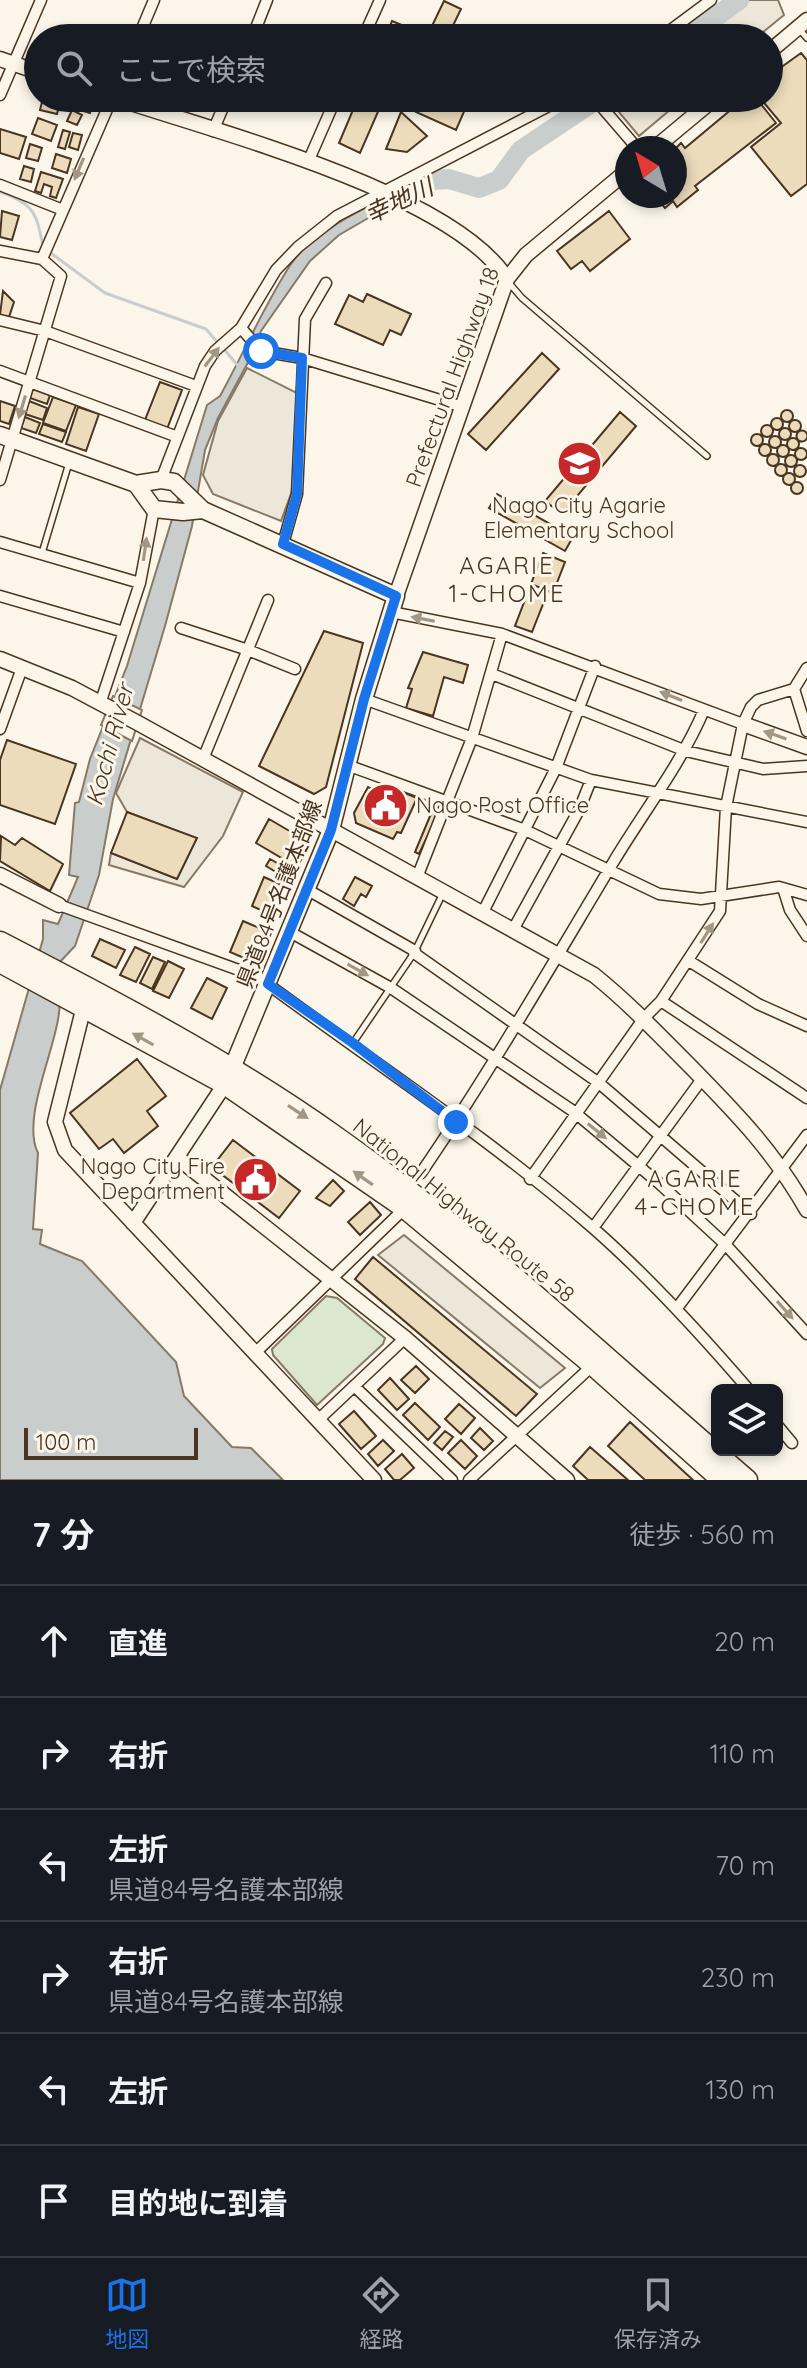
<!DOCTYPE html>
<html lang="ja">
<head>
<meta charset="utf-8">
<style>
	body { margin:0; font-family:Quicksand,"Noto Sans JP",sans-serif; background:#20242c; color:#f1f3f6 }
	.controls { position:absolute; right:24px; bottom:24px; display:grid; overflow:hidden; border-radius:12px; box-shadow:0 4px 12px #0003 }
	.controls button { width:72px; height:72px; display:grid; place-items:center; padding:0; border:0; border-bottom:2px solid #363941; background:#171b24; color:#f1f3f6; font:40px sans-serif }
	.compass { position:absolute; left:615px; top:136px; width:72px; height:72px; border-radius:50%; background:#171b24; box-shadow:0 4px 12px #0003; rotate:322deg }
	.scale { position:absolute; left:24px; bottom:20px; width:174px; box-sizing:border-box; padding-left:8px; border:4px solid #4a3520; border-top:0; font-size:22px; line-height:28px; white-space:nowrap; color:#4a3520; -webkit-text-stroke:6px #fbf6e9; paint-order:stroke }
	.stop { position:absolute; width:24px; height:24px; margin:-18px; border:6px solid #1a73e8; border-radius:50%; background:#fff }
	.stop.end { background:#1a73e8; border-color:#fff; box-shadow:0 2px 8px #0008 }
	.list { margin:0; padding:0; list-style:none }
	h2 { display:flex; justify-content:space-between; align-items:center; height:104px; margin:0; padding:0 32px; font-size:34px }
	h2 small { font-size:26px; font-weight:400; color:#9ea1a6 }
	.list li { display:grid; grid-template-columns:52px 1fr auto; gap:24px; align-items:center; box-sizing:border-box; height:112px; padding:0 32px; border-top:2px solid #363941 }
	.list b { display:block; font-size:30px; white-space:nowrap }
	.list p { margin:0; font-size:26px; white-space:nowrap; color:#9ea1a6 }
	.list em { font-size:26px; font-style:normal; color:#9ea1a6 }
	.icon { flex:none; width:44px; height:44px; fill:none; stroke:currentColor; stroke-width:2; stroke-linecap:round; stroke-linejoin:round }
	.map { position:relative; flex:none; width:807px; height:1480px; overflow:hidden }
	.search { position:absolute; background:#171b24; box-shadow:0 4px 12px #0003; left:24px; right:24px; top:24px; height:88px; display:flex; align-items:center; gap:20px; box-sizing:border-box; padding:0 28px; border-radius:44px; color:#9ea1a6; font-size:30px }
	.sheet { height:776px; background:#171b24 }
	nav { display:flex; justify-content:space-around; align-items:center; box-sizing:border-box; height:112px; border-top:2px solid #363941; background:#171b24; font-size:22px; color:#9ea1a6 }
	nav a { display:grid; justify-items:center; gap:4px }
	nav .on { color:#1a73e8 }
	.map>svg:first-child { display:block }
	.green { fill:#dce7d0; stroke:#887966; stroke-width:2 }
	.parking { fill:#ede7d9; stroke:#887966; stroke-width:2 }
	.water { fill:#c9cecd; stroke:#887966; stroke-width:2 }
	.pier { fill:#fbf6e9; stroke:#887966; stroke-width:2 }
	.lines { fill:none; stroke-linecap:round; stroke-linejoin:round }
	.stream { stroke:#c9cecd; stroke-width:3 }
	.river { stroke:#c9cecd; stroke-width:20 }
	.building { fill:#ecdcbc; stroke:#4a3520; stroke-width:2 }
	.lane-casing { stroke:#4a3520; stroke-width:8 }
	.street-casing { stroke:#4a3520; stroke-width:13 }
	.secondary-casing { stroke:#4a3520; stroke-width:17 }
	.primary-casing { stroke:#4a3520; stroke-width:19 }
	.highway-casing { stroke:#4a3520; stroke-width:23 }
	.lane { stroke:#fbf6e9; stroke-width:5 }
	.street { stroke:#fbf6e9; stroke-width:10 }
	.secondary { stroke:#fbf6e9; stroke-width:14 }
	.primary { stroke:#fbf6e9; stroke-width:16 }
	.highway { stroke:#fbf6e9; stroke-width:20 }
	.oneway { fill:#a29684 }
	.route { stroke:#1a73e8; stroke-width:10 }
	.labels { text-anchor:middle; stroke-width:6; stroke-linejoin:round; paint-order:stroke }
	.street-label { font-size:22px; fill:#4a3520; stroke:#fbf6e9 }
	.poi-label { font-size:22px; fill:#4a3520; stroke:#fbf6e9 }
	.water-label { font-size:24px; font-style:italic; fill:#4a3520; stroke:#fbf6e9 }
	.neighbourhood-label { font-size:24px; letter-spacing:2px; fill:#4a3520; stroke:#fbf6e9 }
</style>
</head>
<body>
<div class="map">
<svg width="807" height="1480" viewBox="0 0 807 1480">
	<rect width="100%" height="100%" fill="#fbf6e9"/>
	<path class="green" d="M 326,1296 L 337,1298 L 385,1338 L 383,1344 L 317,1405 L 273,1355 L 272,1349 Z"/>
	<path class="parking" d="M 746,0 L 778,0 L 784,15 L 756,38 L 698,38 Z
		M 622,98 L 684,98 L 639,136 L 613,105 Z
		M 247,368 L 297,393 L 292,491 L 281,521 L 213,494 L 203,475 L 218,421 Z
		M 140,738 L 243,792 L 223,836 L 184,887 L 109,865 L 111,853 L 177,879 L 196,839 L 127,812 L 116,793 Z
		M 404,1235 L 565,1368 L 540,1388 L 378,1255 Z"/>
	<path class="water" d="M 434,180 L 339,235 L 310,261 L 261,331 L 252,355 L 218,418 L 205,450 L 192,526 L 165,626 L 113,799 L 99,875 L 75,946 L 59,963 C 59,979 61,997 59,1013 C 55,1051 21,1119 38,1153 L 33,1229 L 42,1230 L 40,1244 L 82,1261 L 176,1362 L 184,1396 L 232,1447 L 251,1448 L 283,1480 L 0,1480 L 0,1090 L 43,939 L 43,920 L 58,924 L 78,877 L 69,875 L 75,803 L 79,802 L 90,759 L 127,666 L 207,405 L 220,396 C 244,353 264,305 291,264 C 316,227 392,192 434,180 Z"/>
	<path class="pier" d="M 113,696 L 142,710 L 132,741 L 101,725 Z"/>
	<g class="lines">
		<path class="stream" d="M 0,192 C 34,204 36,212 43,246
			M 48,251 L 105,293 L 206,329 L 218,343
			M 223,348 L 239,367"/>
		<path class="river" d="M 686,38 L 739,0
			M 412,192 L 434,180 L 449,179 L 479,188 L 499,180 L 521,150 L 599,98"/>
	</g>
	<path class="building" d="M 444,1 L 461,9 L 447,38 L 430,30 Z
		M 392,21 L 414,30 L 411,38 L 385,38 Z
		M 801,53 L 807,60 L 807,184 L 791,196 L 751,147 L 781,123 L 760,98 L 769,98 L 769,76 Z
		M 43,98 L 61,98 L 57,114 L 40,110 Z
		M 65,98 L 93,105 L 90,113 L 63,105 Z
		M 358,98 L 384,98 L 360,153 L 339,143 Z
		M 422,98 L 470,98 L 456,130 L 416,112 Z
		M 745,98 L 756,98 L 776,123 L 695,186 L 698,190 L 677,207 L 673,201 L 665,208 L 655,196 L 675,196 L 675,149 L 681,143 L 685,148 Z
		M 72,110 L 82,115 L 77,125 L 67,121 Z
		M 401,112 L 427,136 L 407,152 L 386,149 Z
		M 38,118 L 57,125 L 51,141 L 32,134 Z
		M 0,129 L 26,137 L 19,159 L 0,153 Z
		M 63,130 L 70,132 L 65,149 L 58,147 Z
		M 73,133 L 82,135 L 78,150 L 69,147 Z
		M 30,144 L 42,148 L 38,161 L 26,158 Z
		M 56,154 L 71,159 L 67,173 L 52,168 Z
		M 24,166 L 34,169 L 31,182 L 20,179 Z
		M 41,172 L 63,179 L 56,198 L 50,196 L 52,187 L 44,184 L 41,193 L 35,191 Z
		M 2,211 L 19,216 L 12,240 L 0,237 Z
		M 609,211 L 630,239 L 590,271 L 582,261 L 571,269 L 557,251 Z
		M 3,291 L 14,302 L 9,317 L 0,315 Z
		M 367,294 L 411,314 L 401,335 L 390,330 L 383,345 L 335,324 L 349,295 L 363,302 Z
		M 542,353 L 559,369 L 486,450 L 468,434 Z
		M 160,382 L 182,390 L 167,429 L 145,420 Z
		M 33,389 L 50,395 L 47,404 L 30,398 Z
		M 53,397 L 76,405 L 66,431 L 43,423 Z
		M 0,401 L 15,406 L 9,424 L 0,421 Z
		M 29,401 L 47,408 L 43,420 L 25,414 Z
		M 78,407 L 99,414 L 86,451 L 66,444 Z
		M781 416a6 6 0 1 1 12 0a6 6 0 1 1-12 0Z
		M 620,412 L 636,426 L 562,514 L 545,501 Z
		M 25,417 L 40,423 L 36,433 L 21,428 Z
		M771 424a6 6 0 1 1 12 0a6 6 0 1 1-12 0Z
		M789 426a6 6 0 1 1 12 0a6 6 0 1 1-12 0Z
		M 43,424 L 66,432 L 62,442 L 39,434 Z
		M761 431a6 6 0 1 1 12 0a6 6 0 1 1-12 0Z
		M779 434a6 6 0 1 1 12 0a6 6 0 1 1-12 0Z
		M796.5 436a5.5 5.5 0 1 1 11 0a5.5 5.5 0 1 1-11 0Z
		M751 440a6 6 0 1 1 12 0a6 6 0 1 1-12 0Z
		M769 442a6 6 0 1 1 12 0a6 6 0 1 1-12 0Z
		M787 444a6 6 0 1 1 12 0a6 6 0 1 1-12 0Z
		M759 450a6 6 0 1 1 12 0a6 6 0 1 1-12 0Z
		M777 451a6 6 0 1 1 12 0a6 6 0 1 1-12 0Z
		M795 454a6 6 0 1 1 12 0a6 6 0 1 1-12 0Z
		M767 460a6 6 0 1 1 12 0a6 6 0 1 1-12 0Z
		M785 461a6 6 0 1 1 12 0a6 6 0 1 1-12 0Z
		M775 470a6 6 0 1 1 12 0a6 6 0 1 1-12 0Z
		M794 471a6 6 0 1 1 12 0a6 6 0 1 1-12 0Z
		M783 479a6 6 0 1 1 12 0a6 6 0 1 1-12 0Z
		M791 488a6 6 0 1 1 12 0a6 6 0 1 1-12 0Z
		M 497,494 L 573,537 L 565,551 L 489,508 Z
		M 543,553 L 565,562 L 553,593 L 531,584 Z
		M 528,592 L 545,599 L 532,632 L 515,626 Z
		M 324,631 L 363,643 L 326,787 L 314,794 L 259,766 Z
		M 423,652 L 468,665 L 463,683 L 444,677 L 433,716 L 406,708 L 412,689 L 408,688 Z
		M 7,740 L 76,764 L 55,824 L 0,805 L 0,760 Z
		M 388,786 L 417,798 L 401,833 L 397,832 L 393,839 L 356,823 L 354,813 L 368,787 L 384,795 Z
		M 422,799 L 442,805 L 419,854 L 415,852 L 433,809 L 419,804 Z
		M 127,812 L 197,838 L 177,879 L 111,853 Z
		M 269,819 L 310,843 L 297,867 L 256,843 Z
		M 1,836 L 15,845 L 22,838 L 63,864 L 50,891 L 0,861 Z
		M 270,859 L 293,872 L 289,880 L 266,866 Z
		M 264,877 L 284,886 L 271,915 L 252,906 Z
		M 355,877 L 372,886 L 366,897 L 361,894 L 354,906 L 343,899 Z
		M 243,921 L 271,933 L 258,964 L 230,952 Z
		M 100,939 L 125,950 L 116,968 L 92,956 Z
		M 135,947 L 150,954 L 136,982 L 120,975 Z
		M 153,957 L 165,962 L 152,989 L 140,983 Z
		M 168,961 L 184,969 L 169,998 L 153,991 Z
		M 207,978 L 227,988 L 212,1019 L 191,1008 Z
		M 137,1059 L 166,1096 L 147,1111 L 158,1126 L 124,1153 L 113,1139 L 99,1149 L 70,1113 Z
		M 233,1140 L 300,1191 L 279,1218 L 212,1167 Z
		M 333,1180 L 344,1191 L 330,1206 L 316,1198 Z
		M 370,1202 L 381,1215 L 360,1235 L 348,1222 Z
		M 373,1257 L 537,1394 L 516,1416 L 355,1279 Z
		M 416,1366 L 429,1379 L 415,1393 L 401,1380 Z
		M 390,1378 L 409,1399 L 397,1410 L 378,1390 Z
		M 415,1403 L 440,1427 L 428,1440 L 403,1415 Z
		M 459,1404 L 475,1418 L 461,1434 L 445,1419 Z
		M 354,1411 L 376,1436 L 361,1449 L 339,1424 Z
		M 630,1422 L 693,1480 L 645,1480 L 608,1446 Z
		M 480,1428 L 493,1441 L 484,1450 L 471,1438 Z
		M 445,1431 L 453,1437 L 442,1450 L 434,1443 Z
		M 383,1440 L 394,1451 L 378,1466 L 368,1454 Z
		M 461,1440 L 477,1456 L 465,1469 L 448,1453 Z
		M 590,1447 L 628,1480 L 588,1480 L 573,1466 Z
		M 402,1454 L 414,1468 L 400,1480 L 394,1480 L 385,1469 Z"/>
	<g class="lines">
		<defs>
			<path id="lane" d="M 799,29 L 807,38
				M 509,283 L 522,298 L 707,456
				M 42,553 L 69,463
				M 353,1043 L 414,953 L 443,893"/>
			<path id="street" d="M 138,38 L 154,0
				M 252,38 L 267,0
				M 363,38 L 380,0
				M 660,38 L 711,0
				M 0,95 L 41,0
				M 594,98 L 637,148
				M 213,131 L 227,98
				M 308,162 L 336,98
				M 0,185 L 63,210
				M 0,251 L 42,259 L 61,276 L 0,480
				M 42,259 L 112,98
				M 0,320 L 45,331 L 196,386
				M 241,328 L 261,351 L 302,358 L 463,407
				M 0,371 L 175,436
				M 161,480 L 205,366 L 215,351 L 241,328 L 276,270 L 298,247 L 337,216 L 564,98
				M 0,542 L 140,583
				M 283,544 L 297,494 L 305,319 L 326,283
				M 0,596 L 124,632
				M 391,612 L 502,634 L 743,724
				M 181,628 L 248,650 L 295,669
				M 492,674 L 686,751 L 763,769 L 807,766
				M 794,689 L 807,731
				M 364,699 L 591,780 L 807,822
				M 100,704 L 140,583 L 154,509
				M 0,729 L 22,668
				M 203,759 L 268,600
				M 347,765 L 525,830 L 659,894 L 701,899 L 779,887 L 807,895
				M 418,875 L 472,738 L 502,634
				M 783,888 L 790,910 L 807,936
				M 308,890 L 415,951
				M 59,905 L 258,977 C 370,1060 488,1137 593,1228 C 650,1278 700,1333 749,1390
				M 483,912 L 556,768 L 595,666
				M 514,928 L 579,810 L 591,780
				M 290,932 L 391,988 L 573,1111 L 660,1184 L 726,1245 L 807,1334
				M 414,953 L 599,1083 L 751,1214
				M 689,961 L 758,1004 L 807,1026
				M 661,1001 L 807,1098
				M 421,1173 C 490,1072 551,966 614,861 C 644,811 681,764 704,710
				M 530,1179 L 644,1018 L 661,1001 L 720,911 L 726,807 L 743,724 L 751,707 L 758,700 L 794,689 L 807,668
				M 593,1228 L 702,1079
				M 677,1308 L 807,1135
				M 255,1353 L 405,1208
				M 354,1386 L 452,1480
				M 317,1421 L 405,1338
				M 777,1425 L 792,1443
				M 469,1480 L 593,1365"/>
			<path id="secondary" d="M 769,52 L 807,20
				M 0,59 L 38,72
				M 116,98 C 216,132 452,192 507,279
				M 655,148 L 715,98
				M 396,596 L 507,279 L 526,255 L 627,171
				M 0,659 L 72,688 L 136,722 L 594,975 C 630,1004 660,1036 692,1068 C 738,1115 774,1152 807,1210
				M 743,724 L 807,747
				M 0,875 L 59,905
				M 84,1006 L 55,1122 L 65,1150 L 374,1480
				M 178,1158 L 405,1338 L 567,1480
				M 133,1223 L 225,1084"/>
			<path id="primary" d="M 0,435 L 136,484 L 161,480 L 174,482 L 203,510 L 396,596 L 364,699 L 331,830 L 228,1078
				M 136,484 L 154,509 L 183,512 L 203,510"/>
			<path id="highway" d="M 0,942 C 116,1002 233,1063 339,1139 C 484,1242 612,1365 747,1480
				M 0,962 L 225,1084 L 405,1208 L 593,1365 L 722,1480"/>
		</defs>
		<use href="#lane" class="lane-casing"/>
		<use href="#street" class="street-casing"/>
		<use href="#secondary" class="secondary-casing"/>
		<use href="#primary" class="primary-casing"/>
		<use href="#highway" class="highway-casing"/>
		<use href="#lane" class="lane"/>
		<use href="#street" class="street"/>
		<use href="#secondary" class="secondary"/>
		<use href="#primary" class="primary"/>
		<use href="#highway" class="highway"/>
	</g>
	<defs><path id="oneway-solid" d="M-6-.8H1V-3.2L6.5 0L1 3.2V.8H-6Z" transform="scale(2)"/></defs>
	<g class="oneway">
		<use href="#oneway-solid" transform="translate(79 169) rotate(113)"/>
		<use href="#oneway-solid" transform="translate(212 357) rotate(-53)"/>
		<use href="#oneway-solid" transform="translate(22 407) rotate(107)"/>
		<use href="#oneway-solid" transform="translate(145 549) rotate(-82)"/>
		<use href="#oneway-solid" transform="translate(423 619) rotate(-169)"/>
		<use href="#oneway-solid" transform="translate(671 696) rotate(-158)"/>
		<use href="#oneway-solid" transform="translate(775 735) rotate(-161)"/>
		<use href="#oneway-solid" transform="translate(707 933) rotate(-58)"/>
		<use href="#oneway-solid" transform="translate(358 970) rotate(29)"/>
		<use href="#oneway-solid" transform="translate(143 1039) rotate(-151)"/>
		<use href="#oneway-solid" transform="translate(298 1112) rotate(33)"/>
		<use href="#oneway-solid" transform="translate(597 1131) rotate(39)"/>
		<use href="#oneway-solid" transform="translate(363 1178) rotate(-145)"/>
		<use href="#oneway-solid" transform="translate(785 1310) rotate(48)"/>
	</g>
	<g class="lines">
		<path class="route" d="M 261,351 L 302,358 L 297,494 L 283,544 L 396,596 L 364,699 L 331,830 L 268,984 L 353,1043 L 456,1122"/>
	</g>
	<defs>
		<symbol id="school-disc" viewBox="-11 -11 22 22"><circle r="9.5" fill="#c62828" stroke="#fbf6e9"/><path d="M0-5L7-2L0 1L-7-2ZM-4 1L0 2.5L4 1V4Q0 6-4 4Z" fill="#fff"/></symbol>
		<symbol id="civic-disc" viewBox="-11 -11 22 22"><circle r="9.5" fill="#c62828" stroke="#fbf6e9"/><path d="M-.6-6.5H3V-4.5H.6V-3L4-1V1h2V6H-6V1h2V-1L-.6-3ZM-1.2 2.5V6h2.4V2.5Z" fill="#fff"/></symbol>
	</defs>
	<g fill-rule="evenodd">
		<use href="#school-disc" x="554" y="438" width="51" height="51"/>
		<use href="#civic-disc" x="360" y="780" width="51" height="51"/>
		<use href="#civic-disc" x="230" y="1154" width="51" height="51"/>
	</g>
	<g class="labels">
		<g class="street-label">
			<text transform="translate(452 377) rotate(-70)" y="8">Prefectural Highway 18</text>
			<text transform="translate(279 894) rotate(-69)" y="8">県道84号名護本部線</text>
			<text transform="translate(464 1210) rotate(39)" y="8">National Highway Route 58</text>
		</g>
		<g class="poi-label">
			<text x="579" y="513">Nago City Agarie<tspan x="579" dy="25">Elementary School</tspan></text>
			<text x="416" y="813" text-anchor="start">Nago Post Office</text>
			<text x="225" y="1174" text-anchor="end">Nago City Fire<tspan x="225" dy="25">Department</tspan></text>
		</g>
		<g class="water-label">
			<text transform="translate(399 201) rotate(-25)" y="8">幸地川</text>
			<text transform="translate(110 745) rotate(-75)" y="8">Kochi River</text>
		</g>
		<g class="neighbourhood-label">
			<text x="507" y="574">AGARIE<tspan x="507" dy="28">1-CHOME</tspan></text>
			<text x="695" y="1187">AGARIE<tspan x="695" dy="28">4-CHOME</tspan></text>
		</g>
	</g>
</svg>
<div class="controls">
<button><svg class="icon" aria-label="layers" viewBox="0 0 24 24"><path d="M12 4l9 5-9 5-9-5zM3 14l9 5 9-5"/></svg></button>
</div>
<svg class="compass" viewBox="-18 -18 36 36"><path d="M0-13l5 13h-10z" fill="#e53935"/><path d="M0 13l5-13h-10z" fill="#9ea1a6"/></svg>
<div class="scale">100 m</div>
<div class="stop" style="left:261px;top:351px"></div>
<div class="stop end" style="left:456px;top:1122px"></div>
<div class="search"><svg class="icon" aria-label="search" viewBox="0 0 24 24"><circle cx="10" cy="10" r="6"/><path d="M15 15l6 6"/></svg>ここで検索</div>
</div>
<section class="sheet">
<h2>7 分<small>徒歩 · 560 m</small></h2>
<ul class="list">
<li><svg class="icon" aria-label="ahead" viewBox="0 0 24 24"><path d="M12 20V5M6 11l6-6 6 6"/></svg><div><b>直進</b></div><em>20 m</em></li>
<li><svg class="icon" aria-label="right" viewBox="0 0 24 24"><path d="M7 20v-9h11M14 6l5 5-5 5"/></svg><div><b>右折</b></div><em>110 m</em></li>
<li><svg class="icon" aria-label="left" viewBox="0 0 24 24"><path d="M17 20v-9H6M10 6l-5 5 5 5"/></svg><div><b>左折</b><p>県道84号名護本部線</p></div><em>70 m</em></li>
<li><svg class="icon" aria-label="right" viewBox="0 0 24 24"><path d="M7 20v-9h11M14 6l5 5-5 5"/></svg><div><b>右折</b><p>県道84号名護本部線</p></div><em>230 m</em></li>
<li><svg class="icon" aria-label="left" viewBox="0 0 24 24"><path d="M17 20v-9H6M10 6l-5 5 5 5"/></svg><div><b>左折</b></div><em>130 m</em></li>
<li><svg class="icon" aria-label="arrive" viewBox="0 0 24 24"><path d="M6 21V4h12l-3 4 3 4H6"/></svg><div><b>目的地に到着</b></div></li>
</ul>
</section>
<nav>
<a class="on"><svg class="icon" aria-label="map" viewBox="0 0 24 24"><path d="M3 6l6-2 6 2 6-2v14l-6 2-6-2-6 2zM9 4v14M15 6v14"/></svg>地図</a>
<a><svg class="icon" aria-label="directions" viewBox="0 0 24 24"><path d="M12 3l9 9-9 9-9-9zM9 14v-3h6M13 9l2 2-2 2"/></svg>経路</a>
<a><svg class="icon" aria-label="saved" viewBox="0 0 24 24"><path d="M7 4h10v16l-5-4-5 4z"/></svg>保存済み</a>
</nav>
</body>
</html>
